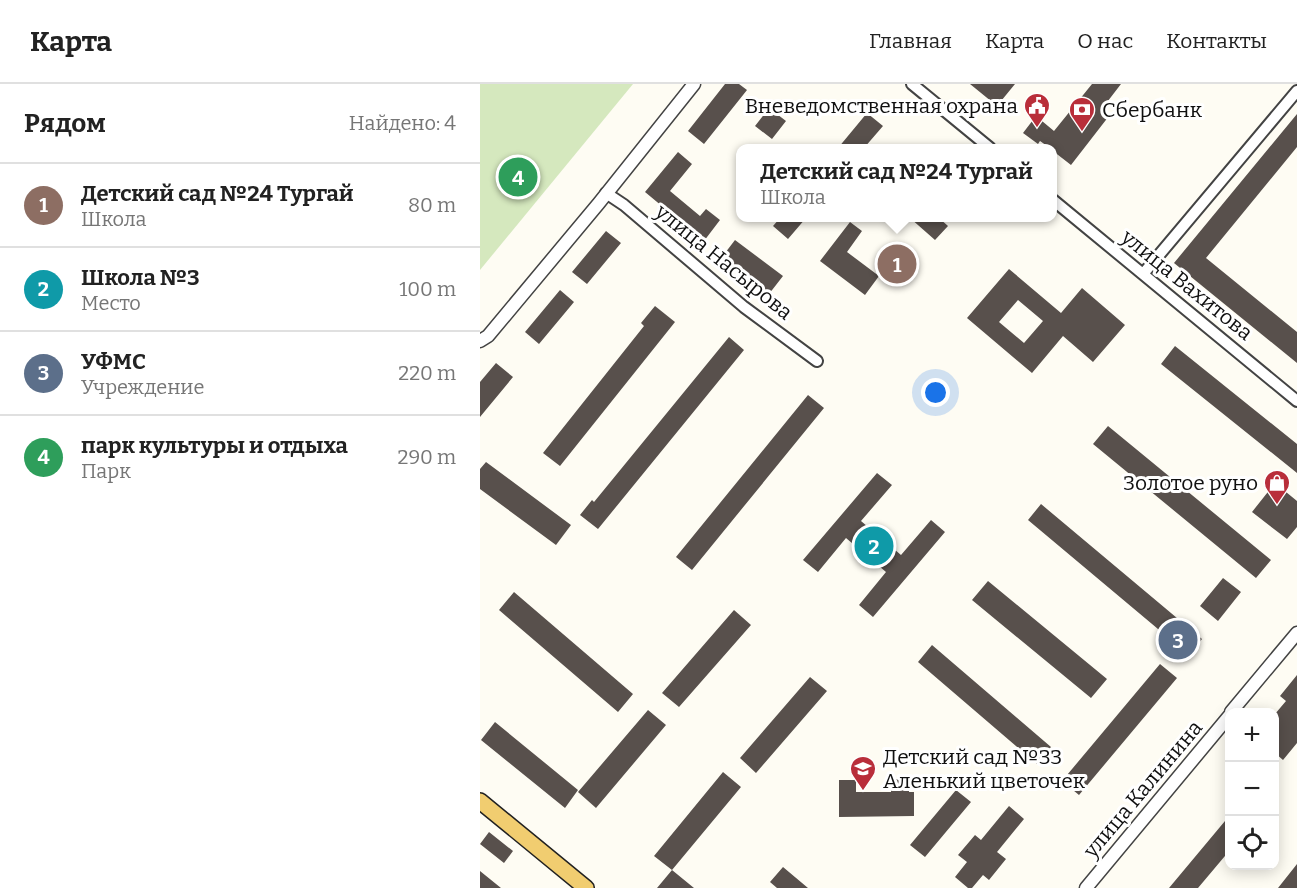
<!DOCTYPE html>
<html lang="ru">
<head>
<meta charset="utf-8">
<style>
	body { margin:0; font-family:Bitter,serif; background:#f2f2f2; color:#222 }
	.controls { position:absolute; right:18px; bottom:18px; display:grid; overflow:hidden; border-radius:12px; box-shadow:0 3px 15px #0003 }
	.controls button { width:54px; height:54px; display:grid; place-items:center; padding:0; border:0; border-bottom:2px solid #e0e0e0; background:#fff; color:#222; font:30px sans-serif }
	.you { position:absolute; left:456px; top:309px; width:21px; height:21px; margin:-15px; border:4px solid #fff; border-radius:50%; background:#1a73e8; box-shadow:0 0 0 9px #1a73e833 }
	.badge { display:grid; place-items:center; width:39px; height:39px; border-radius:50%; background:#b92e3a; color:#fff; font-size:20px; font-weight:700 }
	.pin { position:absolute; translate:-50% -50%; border:3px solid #fff; box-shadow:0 2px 6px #0006 }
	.popup { position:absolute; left:256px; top:60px; width:321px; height:78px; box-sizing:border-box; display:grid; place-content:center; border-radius:12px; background:#fff; filter:drop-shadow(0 2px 4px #0005); font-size:20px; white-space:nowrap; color:#767676 }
	.popup b { font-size:22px; color:#222 }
	.popup::after { content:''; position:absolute; left:50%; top:100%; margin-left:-12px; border:12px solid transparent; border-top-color:#fff }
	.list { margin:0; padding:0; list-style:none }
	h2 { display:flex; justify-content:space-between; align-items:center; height:78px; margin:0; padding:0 24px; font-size:26px }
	h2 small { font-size:20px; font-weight:400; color:#767676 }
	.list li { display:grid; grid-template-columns:39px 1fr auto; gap:18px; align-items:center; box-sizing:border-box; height:84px; padding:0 24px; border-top:2px solid #e0e0e0 }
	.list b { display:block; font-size:22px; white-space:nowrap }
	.list p { margin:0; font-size:20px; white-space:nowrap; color:#767676 }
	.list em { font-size:20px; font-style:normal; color:#767676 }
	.icon { flex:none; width:33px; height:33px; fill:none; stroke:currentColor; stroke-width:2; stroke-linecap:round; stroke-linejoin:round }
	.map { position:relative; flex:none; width:817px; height:804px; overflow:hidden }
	header { display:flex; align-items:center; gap:36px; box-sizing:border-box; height:84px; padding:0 30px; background:#fff; border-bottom:2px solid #e0e0e0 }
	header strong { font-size:28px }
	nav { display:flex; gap:33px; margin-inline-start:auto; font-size:21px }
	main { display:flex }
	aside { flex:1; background:#fff }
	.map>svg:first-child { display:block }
	.green { fill:#d5e8be }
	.building { fill:#58504c; fill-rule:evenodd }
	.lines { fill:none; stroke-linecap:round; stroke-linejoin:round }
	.minor-casing { stroke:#434343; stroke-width:14 }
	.tertiary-casing { stroke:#434343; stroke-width:15 }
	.primary-casing { stroke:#212121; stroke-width:18 }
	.minor { stroke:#fff; stroke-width:10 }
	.tertiary { stroke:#fff; stroke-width:12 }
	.primary { stroke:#f1cd70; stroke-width:15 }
	.labels { text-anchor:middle; stroke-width:6; stroke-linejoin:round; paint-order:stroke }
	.poi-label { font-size:21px; fill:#101010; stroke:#fff; text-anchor:end }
	.street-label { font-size:21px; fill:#101010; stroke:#fff }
</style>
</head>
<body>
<header>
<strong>Карта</strong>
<nav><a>Главная</a><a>Карта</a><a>О нас</a><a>Контакты</a></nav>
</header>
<main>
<aside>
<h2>Рядом<small>Найдено: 4</small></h2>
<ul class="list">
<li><span class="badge" style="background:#8d6e63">1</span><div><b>Детский сад №24 Тургай</b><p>Школа</p></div><em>80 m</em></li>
<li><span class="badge" style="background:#0f9aa8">2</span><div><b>Школа №3</b><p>Место</p></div><em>100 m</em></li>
<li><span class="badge" style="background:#5c6f8a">3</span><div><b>УФМС</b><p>Учреждение</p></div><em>220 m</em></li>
<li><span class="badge" style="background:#2e9e5b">4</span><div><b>парк культуры и отдыха</b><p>Парк</p></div><em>290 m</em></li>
</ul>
</aside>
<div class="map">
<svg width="817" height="804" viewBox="0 0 817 804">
	<rect width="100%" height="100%" fill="#fefcf3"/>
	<path class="green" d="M 0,0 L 153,0 L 0,186 Z"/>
	<path class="building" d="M 245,0 L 259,0 L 267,6 L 224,60 L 208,47 Z
		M 490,0 L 535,0 L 517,22 Z
		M 612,0 L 641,0 L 621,26 L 629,32 L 591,81 L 573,67 L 573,64 L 570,64 L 560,57 L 558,60 L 543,49 L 556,32 L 574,47 Z
		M 289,24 L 306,37 L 292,55 L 275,42 Z
		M 387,29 L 403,42 L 384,64 L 358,64 Z
		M 817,30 L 817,63 L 726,174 L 817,248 L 817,279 L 694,179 Z
		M 198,68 L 212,80 L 190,107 L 220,132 L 226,125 L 240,136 L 224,157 L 165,108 Z
		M 300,134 L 326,134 L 308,155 L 293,142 Z
		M 430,134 L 459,134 L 468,142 L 455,156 Z
		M 370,138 L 382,147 L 367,168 L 399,192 L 385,211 L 340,177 Z
		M 126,147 L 141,159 L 107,200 L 92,188 Z
		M 255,156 L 303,192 L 289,210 L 242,173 Z
		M 529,185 L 581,229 L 602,204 L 645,241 L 613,278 L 583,252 L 552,289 L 487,234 ZM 538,216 L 563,237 L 544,259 L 519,238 Z
		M 80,206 L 94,218 L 59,260 L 45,248 Z
		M 175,222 L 195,238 L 80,382 L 63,369 L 164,242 L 161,239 Z
		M 249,253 L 264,266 L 118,445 L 100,431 L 112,416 L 114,418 Z
		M 695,262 L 817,360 L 817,389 L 681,280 Z
		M 16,279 L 33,293 L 0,333 L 0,298 Z
		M 328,311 L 344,324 L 212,486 L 196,473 Z
		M 628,342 L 791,476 L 776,494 L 613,360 Z
		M 6,378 L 91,441 L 76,461 L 0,405 L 0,385 Z
		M 397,389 L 412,401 L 381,437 L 421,471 L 451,436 L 465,448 L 393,533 L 379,521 L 406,488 L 366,454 L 338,488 L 323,476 Z
		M 795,399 L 817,417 L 817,443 L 807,455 L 772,428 Z
		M 561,420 L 722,555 L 709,571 L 548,436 Z
		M 743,494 L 761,508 L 738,537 L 720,522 Z
		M 508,497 L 627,595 L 611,614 L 492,516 Z
		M 34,508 L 153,610 L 138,628 L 19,526 Z
		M 254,526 L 271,541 L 199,623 L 182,609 Z
		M 452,561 L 571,663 L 557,680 L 438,578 Z
		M 680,580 L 697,594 L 599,711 L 582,697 Z
		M 817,591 L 817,659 L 803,676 L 795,669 L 795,630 L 806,617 L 800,612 Z
		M 330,593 L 347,607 L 276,689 L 260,674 Z
		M 168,626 L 186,641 L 116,724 L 98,708 Z
		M 15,638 L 98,706 L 85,724 L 1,656 Z
		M 243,688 L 261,703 L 192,786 L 174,772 Z
		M 411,695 L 429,695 L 429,708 L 434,708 L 434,732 L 359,733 L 359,696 L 376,696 L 376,708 L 411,708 Z
		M 476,706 L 491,718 L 445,773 L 430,761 Z
		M 529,722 L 544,735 L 517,768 L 526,775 L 509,796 L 503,791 L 492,804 L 488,804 L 475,793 L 487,778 L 478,771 L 495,751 L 501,756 Z
		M 750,731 L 750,766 L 718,804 L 689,804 Z
		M 9,748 L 33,767 L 24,779 L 0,760 Z
		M 817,780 L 817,804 L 798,804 Z
		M 303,783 L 328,804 L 297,804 L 290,798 Z
		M 192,786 L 214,804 L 177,804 Z
		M 0,787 L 21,804 L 0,804 Z"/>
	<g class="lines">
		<defs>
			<path id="minor" d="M 432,0 L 510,64
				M 126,109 L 144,121 L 264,223 L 337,277
				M 573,116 L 817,317
				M 663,190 L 817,7"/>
			<path id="tertiary" d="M 0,257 L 8,252 L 119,119 L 214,0
				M 751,628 L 817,549
				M 606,804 L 750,631"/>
			<path id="primary" d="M 0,717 L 106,804"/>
		</defs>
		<use href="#minor" class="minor-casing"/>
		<use href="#tertiary" class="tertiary-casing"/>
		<use href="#primary" class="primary-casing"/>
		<use href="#minor" class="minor"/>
		<use href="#tertiary" class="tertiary"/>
		<use href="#primary" class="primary"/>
	</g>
	<defs>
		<symbol id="civic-pin" viewBox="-11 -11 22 30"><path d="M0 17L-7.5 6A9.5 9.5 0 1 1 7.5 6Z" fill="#b92e3a" stroke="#fff"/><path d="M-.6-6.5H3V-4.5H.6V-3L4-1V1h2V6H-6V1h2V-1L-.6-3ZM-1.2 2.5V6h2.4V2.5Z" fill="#fff"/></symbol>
		<symbol id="bank-pin" viewBox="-11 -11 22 30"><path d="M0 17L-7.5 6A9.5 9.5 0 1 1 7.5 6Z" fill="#b92e3a" stroke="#fff"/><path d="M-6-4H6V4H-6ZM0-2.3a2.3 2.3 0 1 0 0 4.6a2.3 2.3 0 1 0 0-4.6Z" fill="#fff"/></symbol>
		<symbol id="shop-pin" viewBox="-11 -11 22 30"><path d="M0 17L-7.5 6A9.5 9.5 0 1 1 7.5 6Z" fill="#b92e3a" stroke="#fff"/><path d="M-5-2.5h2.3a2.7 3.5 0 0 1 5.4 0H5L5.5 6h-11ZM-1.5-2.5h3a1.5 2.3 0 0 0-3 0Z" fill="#fff"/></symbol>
		<symbol id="school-pin" viewBox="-11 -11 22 30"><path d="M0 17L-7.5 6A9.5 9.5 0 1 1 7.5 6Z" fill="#b92e3a" stroke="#fff"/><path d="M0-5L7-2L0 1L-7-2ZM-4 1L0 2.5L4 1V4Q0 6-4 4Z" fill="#fff"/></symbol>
	</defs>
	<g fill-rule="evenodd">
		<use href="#civic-pin" x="542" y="7" width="30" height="40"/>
		<use href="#bank-pin" x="587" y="11" width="30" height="40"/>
		<use href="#shop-pin" x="782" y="384" width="30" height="40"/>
		<use href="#school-pin" x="368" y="670" width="30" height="40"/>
	</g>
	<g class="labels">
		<g class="poi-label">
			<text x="538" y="29">Вневедомственная охрана</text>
			<text x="622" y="33" text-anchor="start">Сбербанк</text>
			<text x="778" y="406">Золотое руно</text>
			<text x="403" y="680" text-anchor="start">Детский сад №33<tspan x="403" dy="24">Аленький цветочек</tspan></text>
		</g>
		<g class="street-label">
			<text transform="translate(244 178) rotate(39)" y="7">улица Насырова</text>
			<text transform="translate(707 201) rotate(39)" y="7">улица Вахитова</text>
			<text transform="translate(663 705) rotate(-50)" y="7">улица Калинина</text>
		</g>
	</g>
</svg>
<div class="controls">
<button>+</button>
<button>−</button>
<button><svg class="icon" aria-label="locate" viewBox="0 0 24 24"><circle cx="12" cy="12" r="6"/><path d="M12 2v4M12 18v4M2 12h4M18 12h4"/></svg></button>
</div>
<div class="you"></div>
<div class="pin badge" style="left:417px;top:180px;background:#8d6e63">1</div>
<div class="popup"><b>Детский сад №24 Тургай</b>Школа</div>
<div class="pin badge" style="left:394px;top:462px;background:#0f9aa8">2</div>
<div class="pin badge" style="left:698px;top:556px;background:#5c6f8a">3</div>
<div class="pin badge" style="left:38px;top:93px;background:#2e9e5b">4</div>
</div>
</main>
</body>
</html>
